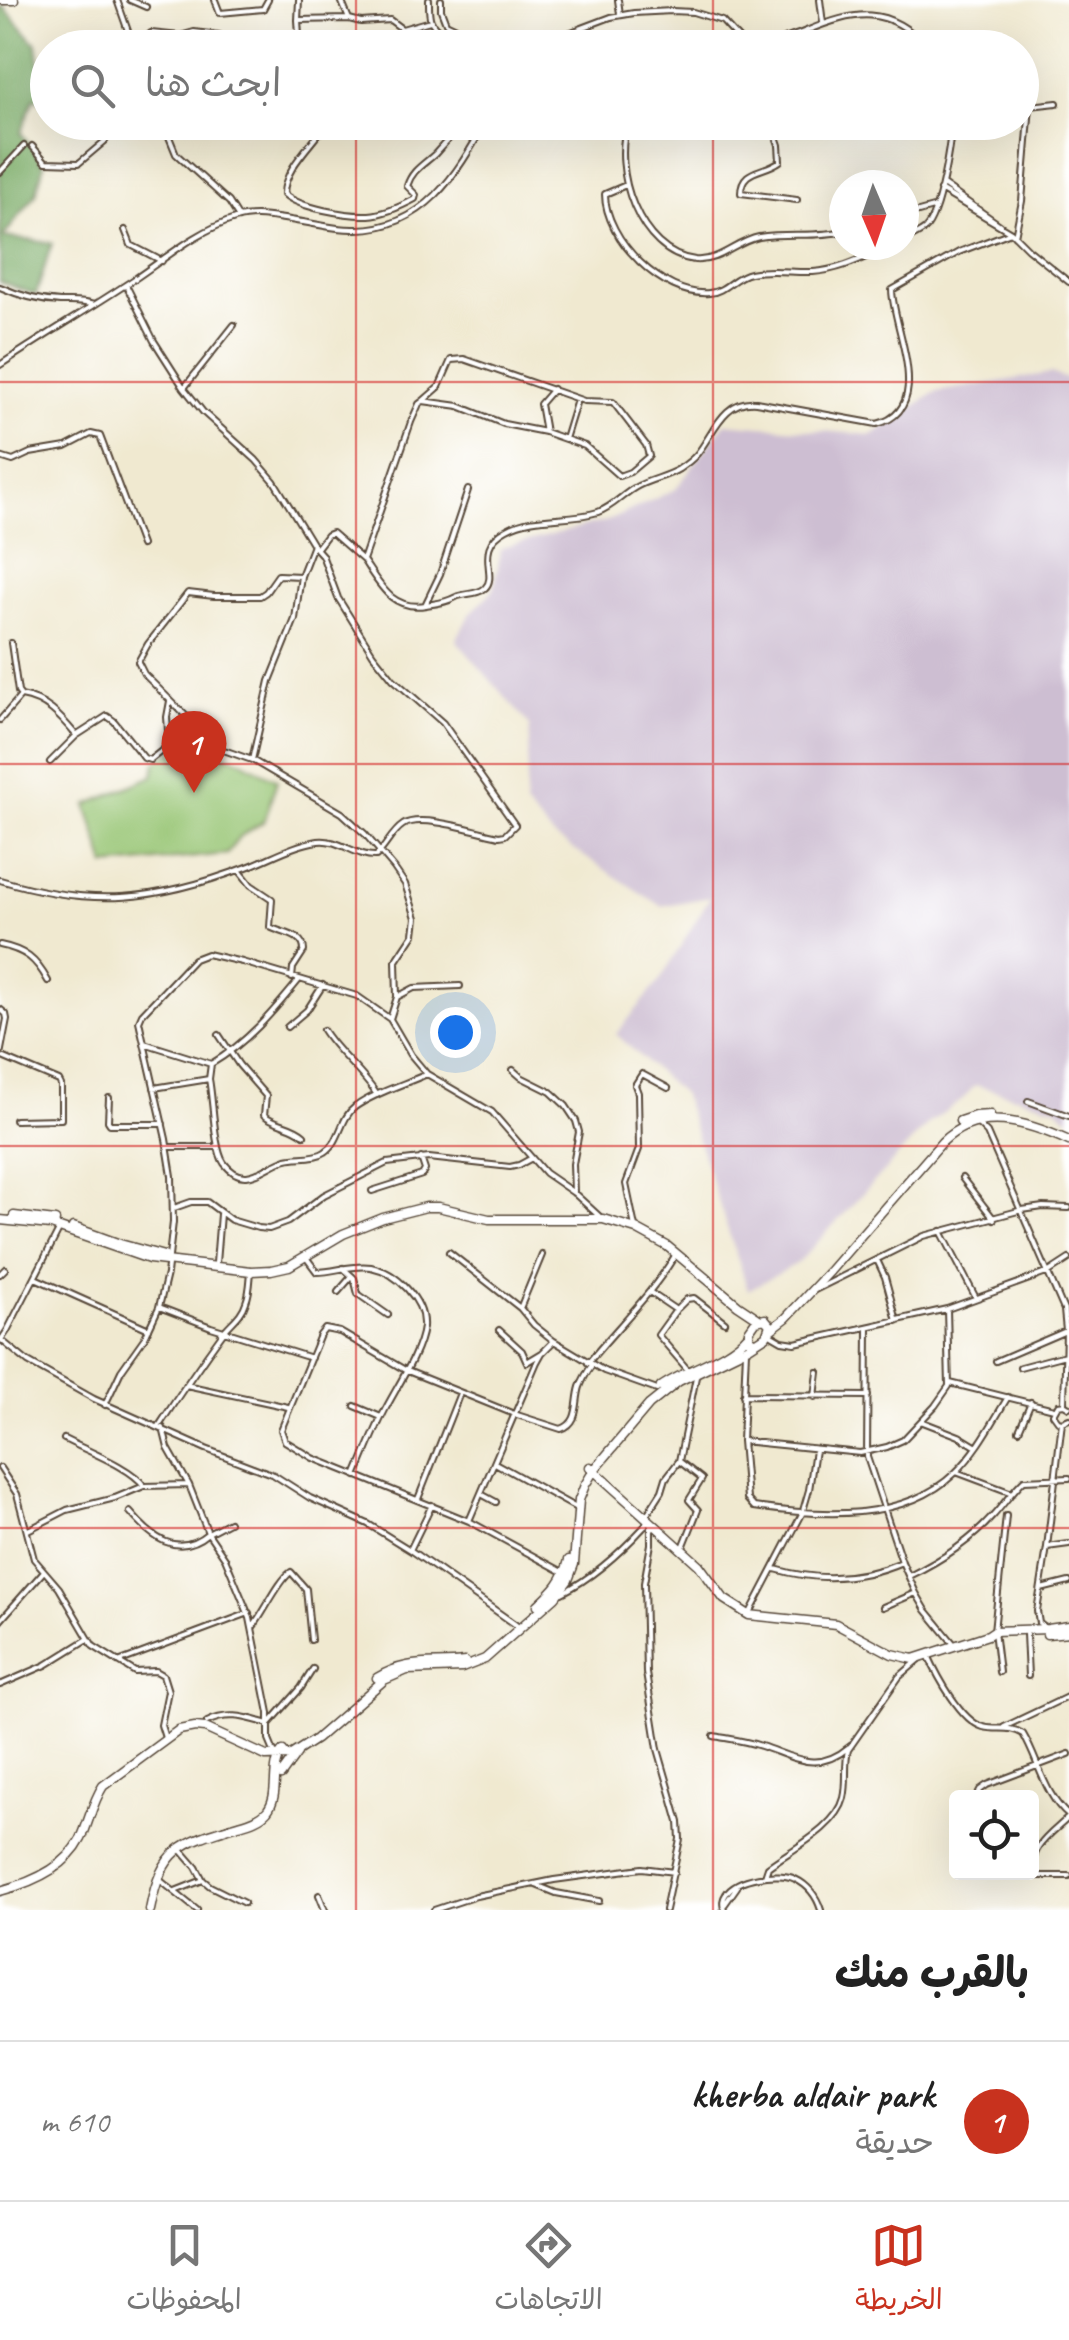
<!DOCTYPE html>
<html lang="ar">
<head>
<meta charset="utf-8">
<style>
	body { margin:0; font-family:Caveat,"Playpen Sans Arabic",sans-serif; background:#f2f2f2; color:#222; direction:rtl }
	.controls { position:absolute; right:30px; bottom:30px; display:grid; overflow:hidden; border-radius:10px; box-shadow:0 10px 40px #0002 }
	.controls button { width:90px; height:90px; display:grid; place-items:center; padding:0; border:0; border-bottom:2px solid #e0e0e0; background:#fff; color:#222; font:50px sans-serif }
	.compass { position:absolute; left:829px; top:170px; width:90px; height:90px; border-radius:50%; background:#fff; box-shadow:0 10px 40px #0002; rotate:178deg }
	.you { position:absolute; left:455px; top:1032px; width:35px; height:35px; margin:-25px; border:8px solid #fff; border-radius:50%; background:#1a73e8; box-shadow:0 0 0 15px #1a73e833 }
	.badge { display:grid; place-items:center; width:65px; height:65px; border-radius:50%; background:#c8321e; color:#fff; font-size:32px; font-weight:700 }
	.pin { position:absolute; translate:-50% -82px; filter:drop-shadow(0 2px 5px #0008) }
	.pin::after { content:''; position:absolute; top:52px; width:35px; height:30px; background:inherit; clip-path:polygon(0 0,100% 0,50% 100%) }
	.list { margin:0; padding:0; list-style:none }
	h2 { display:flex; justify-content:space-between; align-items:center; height:130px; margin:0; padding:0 40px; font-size:42px }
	h2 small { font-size:32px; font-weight:400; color:#767676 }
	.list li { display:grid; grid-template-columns:65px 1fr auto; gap:30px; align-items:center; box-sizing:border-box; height:160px; padding:0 40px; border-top:2px solid #e0e0e0 }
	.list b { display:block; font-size:38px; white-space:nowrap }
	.list p { margin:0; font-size:32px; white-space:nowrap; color:#767676 }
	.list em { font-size:32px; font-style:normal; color:#767676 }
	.icon { flex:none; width:55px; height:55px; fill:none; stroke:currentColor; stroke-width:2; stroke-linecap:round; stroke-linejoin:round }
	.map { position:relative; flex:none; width:1069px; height:1910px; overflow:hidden; direction:ltr }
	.search { position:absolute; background:#fff; box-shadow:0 10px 40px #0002; left:30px; right:30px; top:30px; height:110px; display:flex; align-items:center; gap:25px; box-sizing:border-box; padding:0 35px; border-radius:55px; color:#767676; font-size:38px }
	.sheet { height:290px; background:#fff }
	nav { display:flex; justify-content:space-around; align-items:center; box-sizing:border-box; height:140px; border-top:2px solid #e0e0e0; background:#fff; font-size:28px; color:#767676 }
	nav a { display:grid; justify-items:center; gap:5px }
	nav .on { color:#c8321e }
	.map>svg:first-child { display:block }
	.industrial { fill:#cdbed2 }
	.green { fill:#97c573; stroke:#697848; stroke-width:2.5 }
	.forest { fill:#79aa65; stroke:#5a6a42; stroke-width:2.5 }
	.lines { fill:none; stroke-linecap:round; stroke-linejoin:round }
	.street-casing { stroke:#564739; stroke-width:8 }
	.secondary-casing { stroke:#564739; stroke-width:11 }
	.street { stroke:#fff; stroke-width:4 }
	.secondary { stroke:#fff; stroke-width:8 }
	.grid { fill:none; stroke:#d62828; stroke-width:2.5; stroke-opacity:0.55 }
</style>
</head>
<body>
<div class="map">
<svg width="1069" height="1910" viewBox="0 0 1069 1910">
	<rect width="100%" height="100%" fill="#fff"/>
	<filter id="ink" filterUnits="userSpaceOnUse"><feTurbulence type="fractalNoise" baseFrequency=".01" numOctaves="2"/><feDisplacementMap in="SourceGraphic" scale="20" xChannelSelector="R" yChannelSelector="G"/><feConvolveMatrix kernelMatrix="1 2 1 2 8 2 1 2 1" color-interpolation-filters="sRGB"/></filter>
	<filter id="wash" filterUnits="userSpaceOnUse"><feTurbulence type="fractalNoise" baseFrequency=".0048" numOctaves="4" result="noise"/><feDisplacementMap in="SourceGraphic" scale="40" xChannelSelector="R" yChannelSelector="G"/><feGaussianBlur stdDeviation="2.25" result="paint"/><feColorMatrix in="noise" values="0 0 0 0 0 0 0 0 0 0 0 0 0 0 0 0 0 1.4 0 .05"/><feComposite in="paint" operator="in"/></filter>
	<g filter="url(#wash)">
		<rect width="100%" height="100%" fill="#f0e9d0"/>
		<path class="industrial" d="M 1051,373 L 1069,380 L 1069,1118 L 1055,1107 L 975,1085 L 964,1098 L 929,1123 L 798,1263 L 748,1290 L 683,1096 L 616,1034 L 659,982 L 710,897 L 661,906 L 554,837 L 525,806 L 530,726 L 456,640 L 470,614 L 494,589 L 501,548 L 610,520 L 676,489 L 725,423 L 872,435 L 936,392 Z"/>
		<path class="green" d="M 197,732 L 221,753 L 240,760 L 277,780 L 264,821 L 238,838 L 227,854 L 106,866 L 87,805 L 153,776 L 156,762 Z"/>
		<path class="forest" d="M 0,6 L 4,7 L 37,45 L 45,102 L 34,98 L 21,133 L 44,164 L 36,194 L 3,237 L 52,243 L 36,295 L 0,282 Z"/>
	</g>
	<g filter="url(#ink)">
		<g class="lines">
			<defs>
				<path id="street" d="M 117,0 L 134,48 L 151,33 L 180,36 L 194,32 L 219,35
					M 130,0 L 146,7
					M 215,0 L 220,13 L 263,9 L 268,0
					M 299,0 L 298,20 L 349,19
					M 341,0 L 349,19 L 361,22 L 390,20 L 402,29 L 430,21
					M 429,0 C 429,15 428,25 443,32 L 452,28
					M 441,0 L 441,10 L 446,23 L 499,48
					M 618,0 L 620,14
					M 820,0 L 823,23
					M 148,37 L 166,48
					M 295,48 L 299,35 L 298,20
					M 541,48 L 566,34 L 611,17 L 634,13 L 672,11 L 693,12 L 722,21 L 747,48
					M 762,48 C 776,41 791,37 806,31 C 855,11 888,4 928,48
					M 790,48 L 809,30
					M 163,122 L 176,154 L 229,202 L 239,218
					M 327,122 C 313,144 284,168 284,194 C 299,208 348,216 369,215 C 384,214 402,206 415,199 L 416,195 L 407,186 C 412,170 423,165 435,154 C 443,145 451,136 459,128
					M 628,122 C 611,169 639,254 695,260 C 720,262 735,242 759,237 C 787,232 816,238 844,231
					M 771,122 L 779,145 L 780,161 C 764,173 741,168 741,193 L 797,200
					M 32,146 L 46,162 L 79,163 L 105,141 L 116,122
					M 0,172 L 24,146
					M 626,185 L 605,194 C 605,239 663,297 709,293 C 725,292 734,276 750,273 C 770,268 792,273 813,272 C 842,270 867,256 894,245
					M 943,185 L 1000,225
					M 940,190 L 1011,232 L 1028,249 L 1069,282
					M 904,216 L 933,208
					M 125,230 L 131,245 L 162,261
					M 1015,236 L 1022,201 L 1030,106 L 1057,103
					M 904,241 C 911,237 919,234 925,229 C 940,215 950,144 952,122
					M 0,287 C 18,295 40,301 60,302 C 72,302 82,301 94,305
					M 0,365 C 45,335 91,308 136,278 C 167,257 199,230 235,219 C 257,212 281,219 303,222 C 321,225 339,230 357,229 C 425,228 456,175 486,122
					M 184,388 L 234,325
					M 545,432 L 540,404 L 553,389
					M 565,439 L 576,403
					M 0,457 L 13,461 L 30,453 L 66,447 L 91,434 L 100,436 L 141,545
					M 317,548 L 327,535 L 332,533 L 363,560 L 411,422 L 419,404 L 423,401 L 459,406 L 504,424 L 545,432 L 585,446 L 619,476 L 630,472 L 649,456 L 646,445 L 613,402 L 584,401 L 464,359 L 451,360 L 439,387 L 423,401
					M 363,560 C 380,585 392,611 426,605 C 438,603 445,603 456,597 C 464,593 478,595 485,588 C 499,575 472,547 507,529 C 534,514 569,521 598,512 C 613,507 623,494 636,487 C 650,479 666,477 679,469 C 685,465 692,460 697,454 C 714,433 723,399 756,402 L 877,424 C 936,409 893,329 892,290 L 959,252 L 1011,232
					M 301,576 L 278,575 L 266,592 L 260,596 L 214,596 L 188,593 L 148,644 L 138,662 L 144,674 L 218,748 L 252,760 L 342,813 L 365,834 L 394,868 L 405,884 L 416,918 L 414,934 L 396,961 L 397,997
					M 425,605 L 440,574 L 468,490
					M 11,643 L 18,692 L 21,696
					M 21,696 C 46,700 60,716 76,735
					M 0,720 L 20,697
					M 252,760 L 270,681 L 295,619 L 301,576 L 313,545
					M 50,762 L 76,736 L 107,716 L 114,721 L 144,758 L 150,760 L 169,745 L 167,717 L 170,701
					M 239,870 L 251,885 L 272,899 L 270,927 C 283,934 304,934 304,951 L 293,968 L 292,978
					M 0,880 C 93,908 157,901 247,867 C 271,858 292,845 318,841 C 338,838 356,857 376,856 C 386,847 392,832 403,825 C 420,813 479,832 499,836 L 505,835 L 515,825 L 443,723 L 393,679 L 373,654 L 338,598 L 322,555 L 313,545 L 274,481 L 256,460 L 203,412 L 184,388 L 154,341 L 126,285
					M 0,945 C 25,950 36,959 48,981
					M 0,1009 L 6,1014 L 7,1019 L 0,1055
					M 390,1019 L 397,997 L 414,988 L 460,986
					M 287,1027 L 307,1010 L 323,985
					M 323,1030 C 338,1054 362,1071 377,1095
					M 219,1035 L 239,1065 L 266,1096 L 264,1115 C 276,1125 292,1124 304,1135
					M 144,1043 L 211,1064
					M 0,1056 L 59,1081 L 61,1085 L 61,1119 L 15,1120
					M 513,1070 L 521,1077 L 551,1092 L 566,1106 L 576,1121 L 579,1132 L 573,1164 L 574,1193
					M 209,1079 C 213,1099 214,1149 224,1163 C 245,1191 265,1166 287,1159 C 299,1156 315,1159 325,1152 C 341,1142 340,1118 355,1107 C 374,1093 405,1084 427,1074
					M 154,1088 L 209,1079 L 211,1064 C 247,1043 273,1012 299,980
					M 109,1098 L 108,1121 L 110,1124 L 163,1124
					M 1028,1101 L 1069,1116
					M 978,1124 L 987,1133 L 1064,1310 L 1066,1331 L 1064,1404
					M 168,1147 L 218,1147
					M 962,1178 L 994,1219
					M 372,1191 L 422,1175 L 425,1170 L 421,1158
					M 174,1208 L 191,1202 L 207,1202 L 231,1220 L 258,1228 L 269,1229 L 288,1222 L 324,1195 L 387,1163 L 429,1158 L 510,1167 L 519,1165 L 532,1158
					M 635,1227 L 626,1184 L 639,1149 L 638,1093 L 635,1085 L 642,1074 L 668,1088
					M 941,1231 L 976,1298
					M 449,1252 L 520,1308 L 534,1325 L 554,1341 L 604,1371 L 657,1390
					M 305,1256 L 317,1272 C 335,1272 352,1264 371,1267 C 396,1272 425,1300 423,1327 C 420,1353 396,1388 384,1412 C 374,1432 365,1455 356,1476
					M 877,1260 L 885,1277 L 897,1321
					M 216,1263 L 220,1214
					M 343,1268 L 354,1278 L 358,1294 L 388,1315
					M 0,1274 L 5,1269
					M 35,1278 L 149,1329
					M 815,1290 L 924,1236 L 1022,1210 L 1043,1207 L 1069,1208
					M 338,1292 L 352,1276
					M 651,1293 L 676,1310 L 658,1335 L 688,1370
					M 521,1306 L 542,1255
					M 159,1307 L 211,1327 L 311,1358
					M 678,1308 L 687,1299 L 694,1298 L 725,1322
					M 868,1328 L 867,1457 L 902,1562 L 916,1593 L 926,1610 L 954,1644
					M 499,1330 L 522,1351 L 527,1362 L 542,1353
					M 770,1334 L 782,1341 L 795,1343 L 947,1309 L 1049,1272 L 1069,1259
					M 0,1339 L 28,1362 L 94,1399 L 206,1449 L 274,1475 L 310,1498 L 368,1524 L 410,1550 L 516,1625
					M 1,1340 L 7,1331 L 59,1230
					M 746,1350 L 742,1441 L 747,1499 L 754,1507 C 819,1516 903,1523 955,1473 C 978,1451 992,1423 1008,1397
					M 996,1361 L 1066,1331
					M 588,1363 C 618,1326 652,1294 676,1254
					M 1020,1367 L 1069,1354
					M 950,1383 L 1054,1409
					M 186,1385 L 288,1407
					M 743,1395 L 868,1396
					M 815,1397 L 818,1372
					M 105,1405 L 121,1371 L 145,1337 L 159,1307 L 167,1274 L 173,1222 L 172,1176 L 166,1139 L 139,1021 L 142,1014 L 194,959 L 207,954 L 242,962 L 357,996 L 390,1019 L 411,1055 L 427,1074 L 492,1112 L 545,1173 L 574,1193 L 599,1216
					M 355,1406 L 381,1417
					M 1069,1407 L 1064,1404 L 1058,1405 L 1053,1414 L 1058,1421 L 1062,1422 L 1069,1419
					M 923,1422 L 959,1436 L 977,1447
					M 159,1426 C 179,1395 200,1364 222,1334 C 230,1323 242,1316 246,1302 C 250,1293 250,1281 251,1271
					M 1019,1430 L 1031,1402
					M 64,1439 C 85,1450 133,1468 144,1486 L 189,1485
					M 742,1441 L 860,1453 L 887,1447 L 903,1440 L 935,1406 L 949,1386 L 947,1309
					M 679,1461 L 702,1479 L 689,1500 L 698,1510 L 682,1550
					M 495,1463 L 578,1509
					M 0,1468 L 17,1494 L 34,1559 L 59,1588 L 93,1646 L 135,1672 L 156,1671 L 163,1675 L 168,1691 L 161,1725 L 165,1738
					M 956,1472 L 1012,1493
					M 483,1495 L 496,1502
					M 418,1499 L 460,1393
					M 130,1512 C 151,1537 177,1559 208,1533 L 189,1485 L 168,1448 L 163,1428
					M 646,1516 L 662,1491 L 666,1478 L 679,1461 L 697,1372
					M 469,1521 L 537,1362 L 542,1353 L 554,1341
					M 229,1522 L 208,1533 L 225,1558 L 250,1618 L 269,1713 L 269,1740 L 274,1752
					M 651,1522 L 651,1544 L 644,1583 L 646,1673 L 658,1749 L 679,1822 L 680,1839 L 665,1910
					M 28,1530 L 67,1510 L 115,1498 L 144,1486
					M 1047,1547 L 1069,1544
					M 410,1550 L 432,1505
					M 775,1569 C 819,1582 860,1580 902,1562
					M 563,1572 L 469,1521 L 313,1458 L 285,1441 L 281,1430 L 320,1335 L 325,1329 L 340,1332 L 405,1370 L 514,1414 L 561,1429 C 580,1423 575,1403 580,1387 C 583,1379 587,1372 592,1365
					M 909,1576 C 940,1561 970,1542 993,1516 C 1004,1504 1012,1491 1024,1480 L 1069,1478
					M 1041,1589 L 1069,1582
					M 562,1593 C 594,1577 620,1553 644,1527 L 648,1519
					M 883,1607 L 916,1593
					M 749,1615 L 802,1514 L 809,1490 L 815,1450
					M 0,1621 L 44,1571
					M 253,1627 C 264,1613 279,1580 291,1572 L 306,1589 L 311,1640
					M 1045,1628 L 1039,1623 L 1037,1611 L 1047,1547 L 1062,1422
					M 1026,1634 L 1028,1676
					M 928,1655 C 937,1675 961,1721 983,1727 C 998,1731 1009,1725 1023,1734 C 1039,1761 1044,1795 1069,1816
					M 118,1662 L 249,1613
					M 999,1672 L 994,1631 L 1006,1516
					M 0,1685 L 46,1665 L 88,1639
					M 207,1722 C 229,1711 247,1718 269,1724 L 301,1688 L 313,1669
					M 1004,1727 L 1069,1696
					M 714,1736 C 730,1739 746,1741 761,1746 C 794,1757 817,1774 849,1747
					M 976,1798 L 980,1790 L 987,1785 L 1069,1754
					M 1069,1817 C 1050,1835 1026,1849 1035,1876 L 1069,1876
					M 765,1876 L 768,1867 C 792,1849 837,1827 844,1798 C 848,1782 844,1766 848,1750 L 899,1677 L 921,1658
					M 203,1880 L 210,1886 L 244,1903
					M 161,1881 L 197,1910
					M 536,1885 L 556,1893 L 599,1901
					M 175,1891 L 203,1880 L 196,1867 L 183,1852
					M 319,1895 L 325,1910
					M 725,1904 L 737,1887
					M 434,1910 L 476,1896 L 554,1880 L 642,1868 L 674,1872
					M 724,1910 C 723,1903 722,1900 726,1894 C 736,1877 779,1871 795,1879 C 808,1885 817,1897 821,1910"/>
				<path id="secondary" d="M 0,0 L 14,0
					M 960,1121 L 975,1116 L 990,1115
					M 14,1216 L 55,1221
					M 0,1220 L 51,1225 L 149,1259 L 251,1271 L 271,1270 L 289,1266 L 343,1234 L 383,1218 L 426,1207 L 438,1207 L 489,1219 L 603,1219 L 636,1229 L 667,1246 L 738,1305 L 759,1319
					M 73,1227 L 120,1244 L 164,1256
					M 769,1331 L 786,1318 L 830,1271 L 942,1142 C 979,1106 1027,1122 1069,1141
					M 661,1387 C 685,1370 730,1357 747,1336
					M 590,1467 L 699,1565 L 724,1599 L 749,1615 L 836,1624 L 892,1654 L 914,1659 L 988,1635 L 994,1631 L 1048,1629 L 1069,1626
					M 538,1605 C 553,1591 564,1581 569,1560
					M 1047,1634 L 1069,1632
					M 377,1678 C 408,1659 431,1666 465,1662
					M 281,1775 L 297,1753
					M 0,1891 C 30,1883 66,1868 81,1839 C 89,1822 92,1803 103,1786 L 179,1730 L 195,1727 L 205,1728 L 266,1756 L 291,1755 L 316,1739 L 384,1680 L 407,1670 L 462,1668 L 485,1659 L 555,1597 L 568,1580 L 574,1564 L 579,1500 L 585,1485 L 594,1470 L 649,1405 L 679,1381 L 749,1347 L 766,1336 L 770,1325 L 765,1319 L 756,1321 L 749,1331 L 749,1340 L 756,1342
					M 150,1910 C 162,1847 182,1842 239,1825 C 249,1822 260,1819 267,1811 C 281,1794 269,1767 283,1751"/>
			</defs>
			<use href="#street" class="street-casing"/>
			<use href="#secondary" class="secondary-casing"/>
			<use href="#street" class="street"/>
			<use href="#secondary" class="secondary"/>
		</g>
	</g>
	<path class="grid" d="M 356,0 L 356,48M 713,0 L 713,48M 356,122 L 356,1910M 713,122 L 713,1910M 0,382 L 1069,382M 0,764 L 1069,764M 0,1146 L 1069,1146M 0,1528 L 1069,1528"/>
</svg>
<div class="controls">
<button><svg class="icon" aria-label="locate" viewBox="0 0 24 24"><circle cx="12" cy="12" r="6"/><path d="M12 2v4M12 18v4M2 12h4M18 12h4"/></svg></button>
</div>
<svg class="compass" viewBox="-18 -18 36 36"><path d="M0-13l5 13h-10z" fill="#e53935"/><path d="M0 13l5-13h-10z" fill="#767676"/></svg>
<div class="you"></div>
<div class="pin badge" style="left:194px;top:793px">1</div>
<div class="search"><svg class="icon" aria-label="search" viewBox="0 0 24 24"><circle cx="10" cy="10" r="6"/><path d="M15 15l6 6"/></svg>ابحث هنا</div>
</div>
<section class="sheet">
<h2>بالقرب منك<small></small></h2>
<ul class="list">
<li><span class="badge">1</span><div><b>kherba aldair park</b><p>حديقة</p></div><em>610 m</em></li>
</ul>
</section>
<nav>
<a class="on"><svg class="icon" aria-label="map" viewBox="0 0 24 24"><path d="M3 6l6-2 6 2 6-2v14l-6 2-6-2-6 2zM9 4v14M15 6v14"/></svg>الخريطة</a>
<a><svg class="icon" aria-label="directions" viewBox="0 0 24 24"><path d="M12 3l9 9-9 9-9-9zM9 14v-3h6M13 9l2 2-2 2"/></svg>الاتجاهات</a>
<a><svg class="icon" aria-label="saved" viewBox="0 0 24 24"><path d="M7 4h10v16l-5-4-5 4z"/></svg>المحفوظات</a>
</nav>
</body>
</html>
